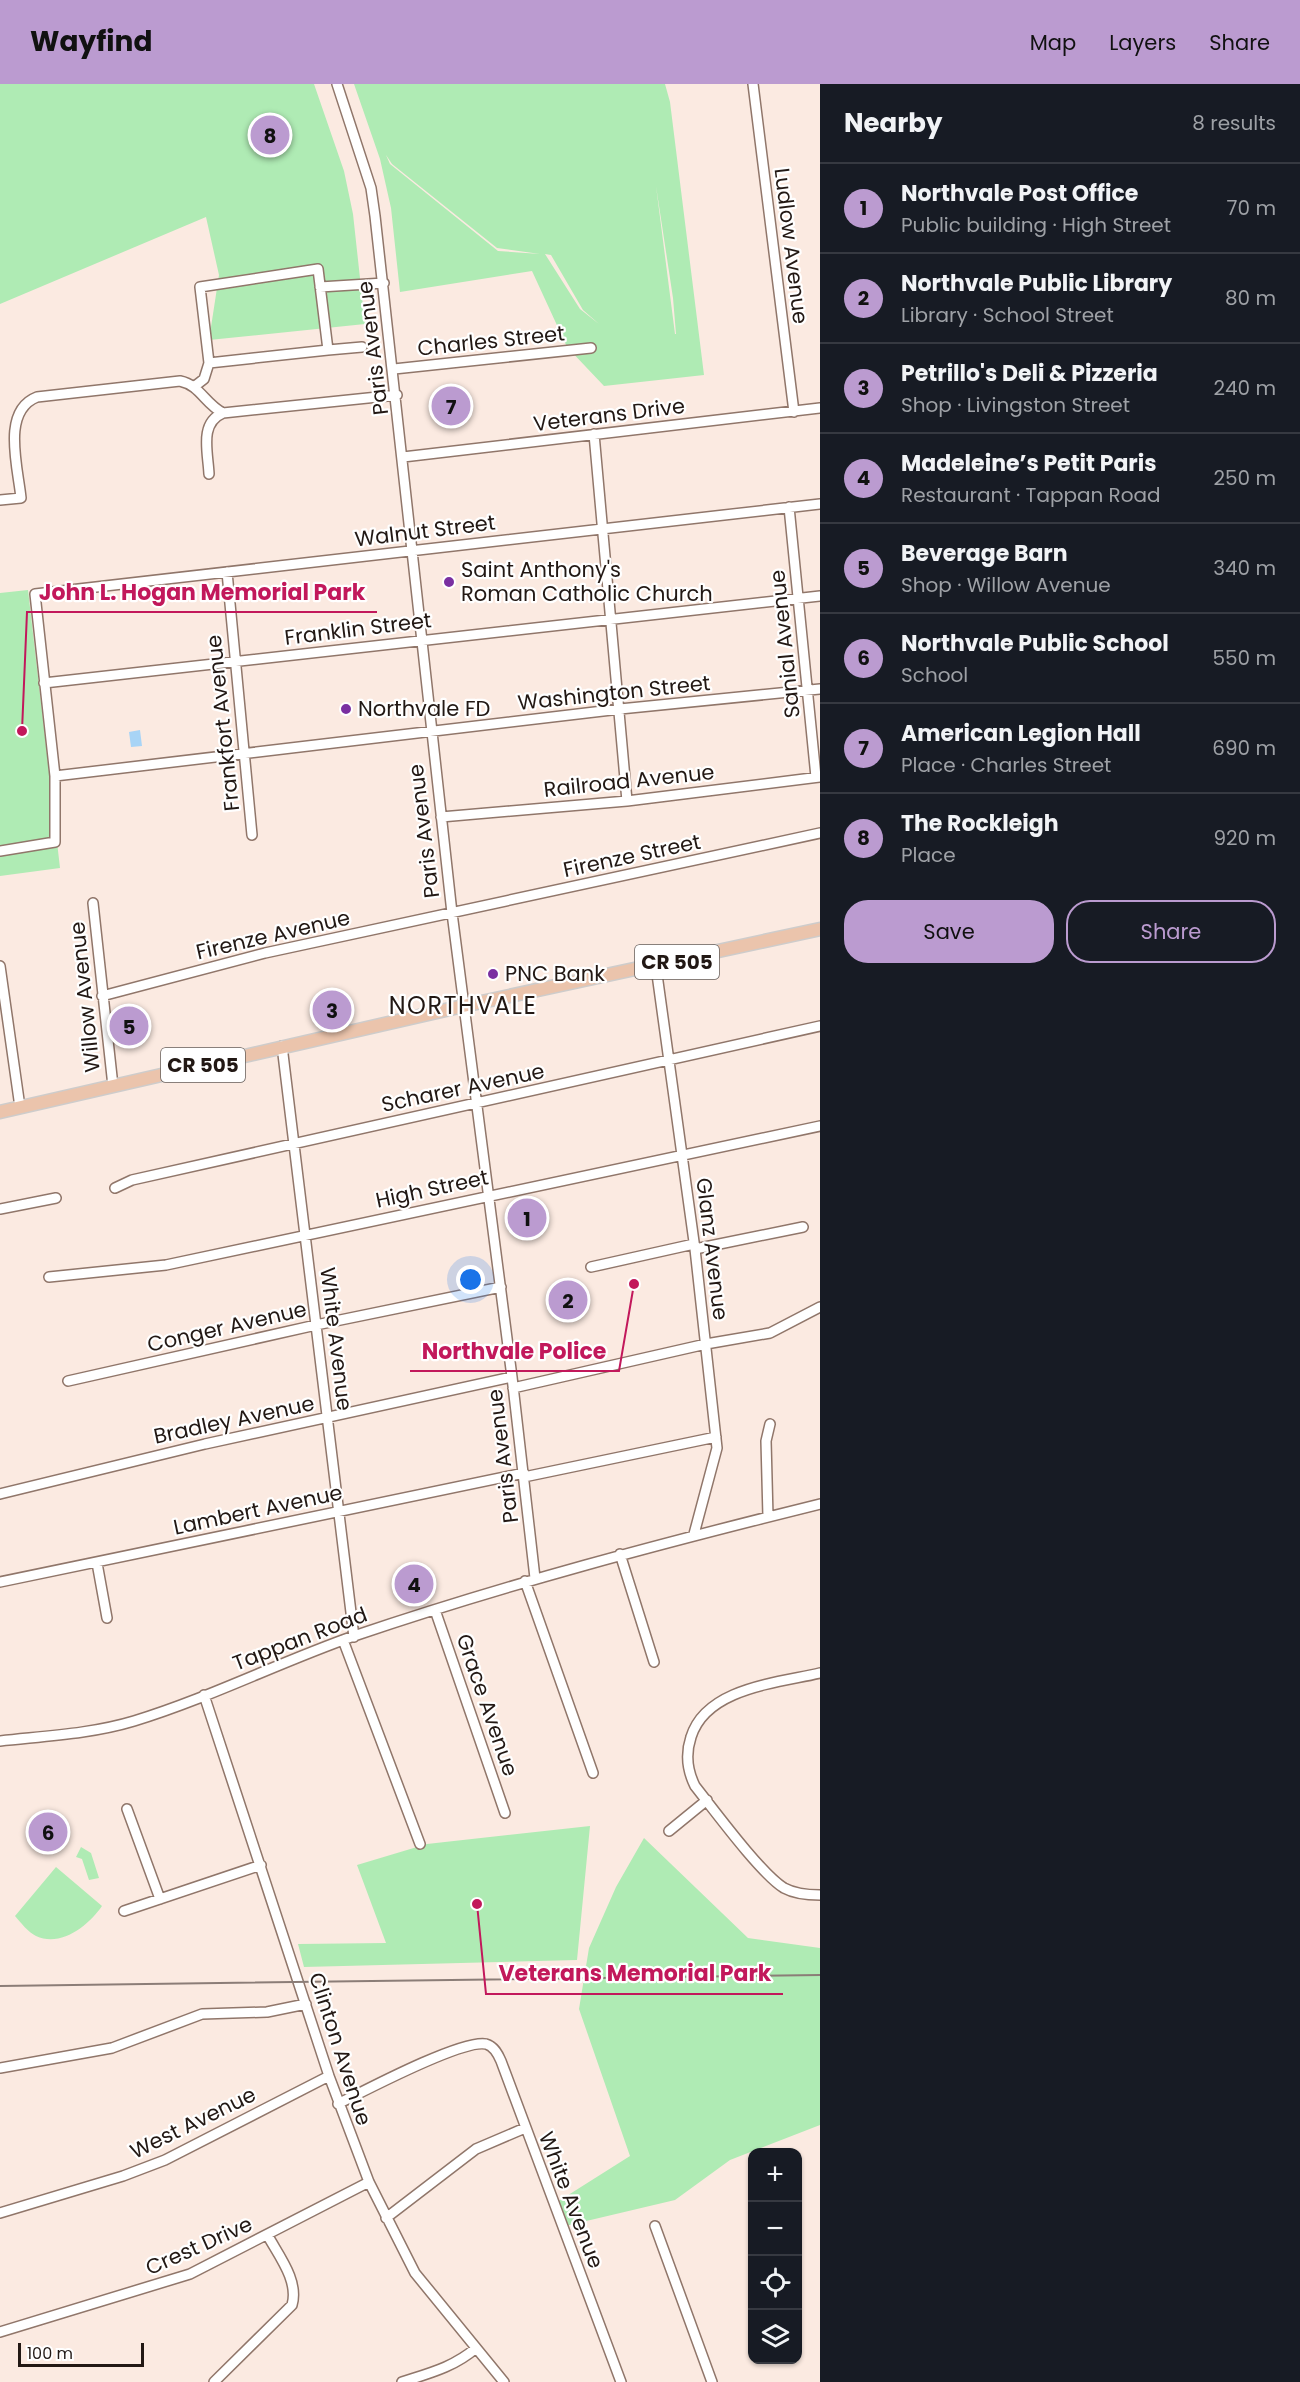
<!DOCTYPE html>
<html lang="en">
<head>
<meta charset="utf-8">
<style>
	body { margin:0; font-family:Poppins,sans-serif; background:#242831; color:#f1f3f6 }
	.controls { position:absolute; right:18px; bottom:18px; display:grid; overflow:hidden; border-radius:12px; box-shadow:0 2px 4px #0004 }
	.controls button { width:54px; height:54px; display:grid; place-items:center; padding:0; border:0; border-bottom:2px solid #363941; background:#171b24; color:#f1f3f6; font:30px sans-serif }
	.scale { position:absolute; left:18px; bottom:15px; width:126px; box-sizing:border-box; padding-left:6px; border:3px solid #221814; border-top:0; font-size:16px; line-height:21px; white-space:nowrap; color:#221814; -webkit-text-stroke:4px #fff; paint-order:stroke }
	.you { position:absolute; left:471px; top:1196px; width:21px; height:21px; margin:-15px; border:4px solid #fff; border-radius:50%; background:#1a73e8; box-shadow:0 0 0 9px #1a73e833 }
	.badge { display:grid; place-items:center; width:39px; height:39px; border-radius:50%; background:#bb9bd0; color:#111; font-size:20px; font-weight:700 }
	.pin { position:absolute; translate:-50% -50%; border:3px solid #fff; box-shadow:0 2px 6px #0006 }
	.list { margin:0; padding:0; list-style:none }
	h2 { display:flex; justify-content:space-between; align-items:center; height:78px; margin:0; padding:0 24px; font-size:26px }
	h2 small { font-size:20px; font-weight:400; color:#9ea1a6 }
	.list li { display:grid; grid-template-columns:39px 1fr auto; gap:18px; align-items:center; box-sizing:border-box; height:90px; padding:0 24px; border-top:2px solid #363941 }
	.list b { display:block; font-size:22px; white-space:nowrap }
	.list p { margin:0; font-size:20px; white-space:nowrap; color:#9ea1a6 }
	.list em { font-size:20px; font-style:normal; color:#9ea1a6 }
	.actions { display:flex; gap:12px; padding:18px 24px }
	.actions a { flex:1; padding:14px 0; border:2px solid #bb9bd0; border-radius:24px; text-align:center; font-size:21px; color:#bb9bd0 }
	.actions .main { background:#bb9bd0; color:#111 }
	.icon { flex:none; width:33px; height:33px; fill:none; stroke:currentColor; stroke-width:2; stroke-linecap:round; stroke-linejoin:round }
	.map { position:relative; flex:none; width:820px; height:2298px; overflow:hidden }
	header { display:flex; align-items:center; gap:36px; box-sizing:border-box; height:84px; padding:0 30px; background:#bb9bd0; color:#111 }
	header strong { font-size:28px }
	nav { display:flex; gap:33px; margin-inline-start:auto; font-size:21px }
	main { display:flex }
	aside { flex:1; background:#171b24 }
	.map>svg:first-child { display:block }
	.green { fill:#afebb4; fill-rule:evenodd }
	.water { fill:#a8d4f6 }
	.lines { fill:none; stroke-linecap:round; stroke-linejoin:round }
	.minor-casing { stroke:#90766a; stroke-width:12 }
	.major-casing { stroke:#cecccb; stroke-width:15 }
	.minor { stroke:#fff; stroke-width:9 }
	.major { stroke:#ebc4ac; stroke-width:12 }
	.rail { stroke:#8b7d77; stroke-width:2 }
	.poi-dot { fill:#7a2fa1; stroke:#fff; stroke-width:2 }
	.labels { text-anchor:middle; stroke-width:4.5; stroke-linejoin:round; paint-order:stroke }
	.shield { fill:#fff; stroke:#645d5a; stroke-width:1.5 }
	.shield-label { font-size:20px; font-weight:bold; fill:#221814 }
	.street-label { font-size:21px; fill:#221814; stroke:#fff }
	.poi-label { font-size:21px; fill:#221814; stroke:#fff; text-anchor:start }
	.quarter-label { font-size:24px; letter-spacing:1.5px; fill:#221814; stroke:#fff }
	.leader { fill:none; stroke:#c2185b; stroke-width:2 }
	.callout-dot { fill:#c2185b; stroke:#fff; stroke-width:2 }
	.callout-label { font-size:22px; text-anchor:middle; font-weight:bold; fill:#c2185b; stroke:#fff; stroke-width:4.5; stroke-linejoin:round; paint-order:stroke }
</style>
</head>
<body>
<header>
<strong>Wayfind</strong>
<nav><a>Map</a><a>Layers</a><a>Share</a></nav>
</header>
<main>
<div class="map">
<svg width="820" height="2298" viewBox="0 0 820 2298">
	<rect width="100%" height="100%" fill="#fbeae1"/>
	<path class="green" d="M 0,0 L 314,0 L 344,87 L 353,130 L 365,240 L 209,256 L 219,191 L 206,133 L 0,220 Z
		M 354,0 L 665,0 L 670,18 L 704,291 L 604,302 L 567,263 L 532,187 L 400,208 L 391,124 L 380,75 ZM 386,71 L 392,80 L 497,164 L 540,170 L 498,167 L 390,80 ZM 656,102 L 673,214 L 676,250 L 675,250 ZM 545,170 L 551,171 L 583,226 L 599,240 L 580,225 Z
		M 28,506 L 60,784 L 0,792 L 0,509 Z
		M 590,1742 L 577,1876 L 304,1883 L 298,1860 L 386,1859 L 357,1781 L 427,1760 Z
		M 644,1754 L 748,1854 L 820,1864 L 820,2041 L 730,2076 L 675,2116 L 561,2143 L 554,2120 L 630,2072 L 579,1925 L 589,1864 L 616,1803 Z
		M 81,1763 L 91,1769 L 99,1794 L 89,1796 L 82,1775 L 76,1773 Z
		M 56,1783 L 102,1822 C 89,1841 61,1864 36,1852 C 28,1848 21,1839 15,1832 Z"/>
	<path class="water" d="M 140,646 L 142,662 L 131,663 L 129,648 Z"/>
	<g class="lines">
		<defs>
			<path id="minor" d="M 337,0 L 371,104 L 375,132 L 452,829 L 512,1293 L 535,1494
				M 753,0 L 794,328
				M 320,203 L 384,199
				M 328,266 L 362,263
				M 394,285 L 591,264
				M 195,302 L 204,295 L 209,279 L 200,203 L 318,185 L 328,266 L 209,279
				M 594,350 L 627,717
				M 403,373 L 820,324
				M 209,390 C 208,368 199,339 223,329
				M 0,416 L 21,414 C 18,383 1,327 37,313 L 180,297 C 200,301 205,320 223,329 L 397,311
				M 789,423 L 816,693
				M 227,488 L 252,751
				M 44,599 L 820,512
				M 55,692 L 620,625 L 820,605
				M 441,733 L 627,717 L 820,693
				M 0,767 L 55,758 L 55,692 L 35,510 L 820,420
				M 93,819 L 113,1002
				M 0,882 L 20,1023
				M 656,883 L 695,1165 L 717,1364 L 694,1450
				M 102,912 L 265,869 L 820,749
				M 282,962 L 354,1553
				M 115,1104 L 132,1096 L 820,942
				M 0,1125 L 56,1114
				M 695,1165 L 803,1143
				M 591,1183 L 694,1160
				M 49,1193 L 166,1181 L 820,1042
				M 68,1297 L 316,1241 L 501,1203
				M 513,1304 L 706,1260 L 770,1249 L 820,1223
				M 524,1393 L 716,1353
				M 0,1410 L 205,1360 L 512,1293
				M 768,1433 L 766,1357 L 770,1340
				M 620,1470 L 654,1578
				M 97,1479 L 107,1534
				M 525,1497 L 593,1689
				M 0,1498 L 524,1389
				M 435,1526 L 505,1729
				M 343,1556 L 420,1760
				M 820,1589 C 777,1599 706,1604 691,1653 C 685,1671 687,1686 695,1702 C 714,1726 761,1790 784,1804 C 795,1810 807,1811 820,1811
				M 204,1611 L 329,1992 L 369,2098 L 415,2189 L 504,2298
				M 0,1657 C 45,1652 91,1650 134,1637 C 209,1614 280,1578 354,1552 C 507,1500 663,1459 820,1420
				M 127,1725 L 160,1815
				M 669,1747 L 707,1716
				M 124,1827 L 261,1781
				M 0,1984 L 112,1964 L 202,1930 L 267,1928 L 306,1920
				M 338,2020 C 364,2007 462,1955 486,1960 C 494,1962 498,1970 501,1977 L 621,2298
				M 0,2129 L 123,2092 L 165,2076 L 329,1992
				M 386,2134 L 476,2065 L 525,2044
				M 655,2142 L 712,2298
				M 0,2248 L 190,2190 L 369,2098
				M 214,2298 L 292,2221 C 299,2197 279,2172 268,2152
				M 402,2298 C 430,2289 454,2283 476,2264"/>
			<path id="major" d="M 0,1028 L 463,922 L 820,845"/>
		</defs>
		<use href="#minor" class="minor-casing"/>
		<use href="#major" class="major-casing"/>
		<use href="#minor" class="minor"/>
		<use href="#major" class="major"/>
		<path class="rail" d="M 0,1902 L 820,1891"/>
	</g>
	<g class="poi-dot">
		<circle cx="449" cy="498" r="6"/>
		<circle cx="346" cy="625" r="6"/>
		<circle cx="493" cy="890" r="6"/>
	</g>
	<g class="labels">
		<g class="shield">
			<rect x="635" y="861" width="84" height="34" rx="4.5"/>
			<rect x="161" y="964" width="84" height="34" rx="4.5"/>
		</g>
		<g class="shield-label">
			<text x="677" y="885">CR 505</text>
			<text x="203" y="988">CR 505</text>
		</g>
		<g class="street-label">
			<text transform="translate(791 162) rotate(83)" y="7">Ludlow Avenue</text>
			<text transform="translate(491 257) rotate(-6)" y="7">Charles Street</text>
			<text transform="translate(373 264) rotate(-97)" y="7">Paris Avenue</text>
			<text transform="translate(609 331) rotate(-7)" y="7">Veterans Drive</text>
			<text transform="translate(425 447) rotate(-7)" y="7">Walnut Street</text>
			<text transform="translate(358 545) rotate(-7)" y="7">Franklin Street</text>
			<text transform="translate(785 560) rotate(-96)" y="7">Sanial Avenue</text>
			<text transform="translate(614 609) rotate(-6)" y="7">Washington Street</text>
			<text transform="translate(223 639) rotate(-96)" y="7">Frankfort Avenue</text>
			<text transform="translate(629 697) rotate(-6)" y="7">Railroad Avenue</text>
			<text transform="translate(424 747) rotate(-97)" y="7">Paris Avenue</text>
			<text transform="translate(632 772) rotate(-12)" y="7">Firenze Street</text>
			<text transform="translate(273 851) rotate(-13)" y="7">Firenze Avenue</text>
			<text transform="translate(85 913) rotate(-96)" y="7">Willow Avenue</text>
			<text transform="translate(463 1004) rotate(-12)" y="7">Scharer Avenue</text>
			<text transform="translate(432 1105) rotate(-12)" y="7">High Street</text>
			<text transform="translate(712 1165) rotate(83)" y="7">Glanz Avenue</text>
			<text transform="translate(227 1243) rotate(-13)" y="7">Conger Avenue</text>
			<text transform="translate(336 1255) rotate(83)" y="7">White Avenue</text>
			<text transform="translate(234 1336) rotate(-12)" y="7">Bradley Avenue</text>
			<text transform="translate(503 1372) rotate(-97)" y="7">Paris Avenue</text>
			<text transform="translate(258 1426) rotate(-12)" y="7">Lambert Avenue</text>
			<text transform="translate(300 1555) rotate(-21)" y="7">Tappan Road</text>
			<text transform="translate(487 1621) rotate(71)" y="7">Grace Avenue</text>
			<text transform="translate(340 1965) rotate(72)" y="7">Clinton Avenue</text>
			<text transform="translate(193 2039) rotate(-26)" y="7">West Avenue</text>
			<text transform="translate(571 2116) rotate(69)" y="7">White Avenue</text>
			<text transform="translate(199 2162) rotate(-24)" y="7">Crest Drive</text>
		</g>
		<g class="poi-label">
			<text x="461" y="493">Saint Anthony's<tspan x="461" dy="24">Roman Catholic Church</tspan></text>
			<text x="358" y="632">Northvale FD</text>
			<text x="505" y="897">PNC Bank</text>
		</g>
		<g class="quarter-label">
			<text x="463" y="930">NORTHVALE</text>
		</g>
	</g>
	<path class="leader" d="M22 647L27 528H377M634 1200L619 1287H410M477 1820L486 1910H783"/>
	<g class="callout-dot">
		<circle cx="22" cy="647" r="6"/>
		<circle cx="634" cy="1200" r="6"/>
		<circle cx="477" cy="1820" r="6"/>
	</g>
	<g class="callout-label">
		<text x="202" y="516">John L. Hogan Memorial Park</text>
		<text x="514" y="1275">Northvale Police</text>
		<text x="635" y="1897">Veterans Memorial Park</text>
	</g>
</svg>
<div class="controls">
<button>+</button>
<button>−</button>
<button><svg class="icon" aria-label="locate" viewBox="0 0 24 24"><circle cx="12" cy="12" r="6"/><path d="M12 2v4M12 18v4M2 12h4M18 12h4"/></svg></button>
<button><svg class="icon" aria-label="layers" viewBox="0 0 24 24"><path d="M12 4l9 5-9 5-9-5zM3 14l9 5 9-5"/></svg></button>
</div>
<div class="scale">100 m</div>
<div class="you"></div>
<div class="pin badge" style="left:527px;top:1134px">1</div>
<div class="pin badge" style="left:568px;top:1216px">2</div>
<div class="pin badge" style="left:332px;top:926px">3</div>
<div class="pin badge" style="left:414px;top:1500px">4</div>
<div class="pin badge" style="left:129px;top:942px">5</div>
<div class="pin badge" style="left:48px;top:1748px">6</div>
<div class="pin badge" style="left:451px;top:322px">7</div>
<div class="pin badge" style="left:270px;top:51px">8</div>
</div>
<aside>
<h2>Nearby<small>8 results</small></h2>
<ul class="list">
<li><span class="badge">1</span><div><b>Northvale Post Office</b><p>Public building · High Street</p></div><em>70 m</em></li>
<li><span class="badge">2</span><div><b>Northvale Public Library</b><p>Library · School Street</p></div><em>80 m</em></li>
<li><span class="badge">3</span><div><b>Petrillo's Deli &amp; Pizzeria</b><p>Shop · Livingston Street</p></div><em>240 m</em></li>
<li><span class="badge">4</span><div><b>Madeleine’s Petit Paris</b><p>Restaurant · Tappan Road</p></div><em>250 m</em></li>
<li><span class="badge">5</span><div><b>Beverage Barn</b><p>Shop · Willow Avenue</p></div><em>340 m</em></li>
<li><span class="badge">6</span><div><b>Northvale Public School</b><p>School</p></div><em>550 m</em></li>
<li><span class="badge">7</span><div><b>American Legion Hall</b><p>Place · Charles Street</p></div><em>690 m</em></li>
<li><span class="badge">8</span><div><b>The Rockleigh</b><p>Place</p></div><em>920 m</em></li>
</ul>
<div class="actions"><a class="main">Save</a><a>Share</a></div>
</aside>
</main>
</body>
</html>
